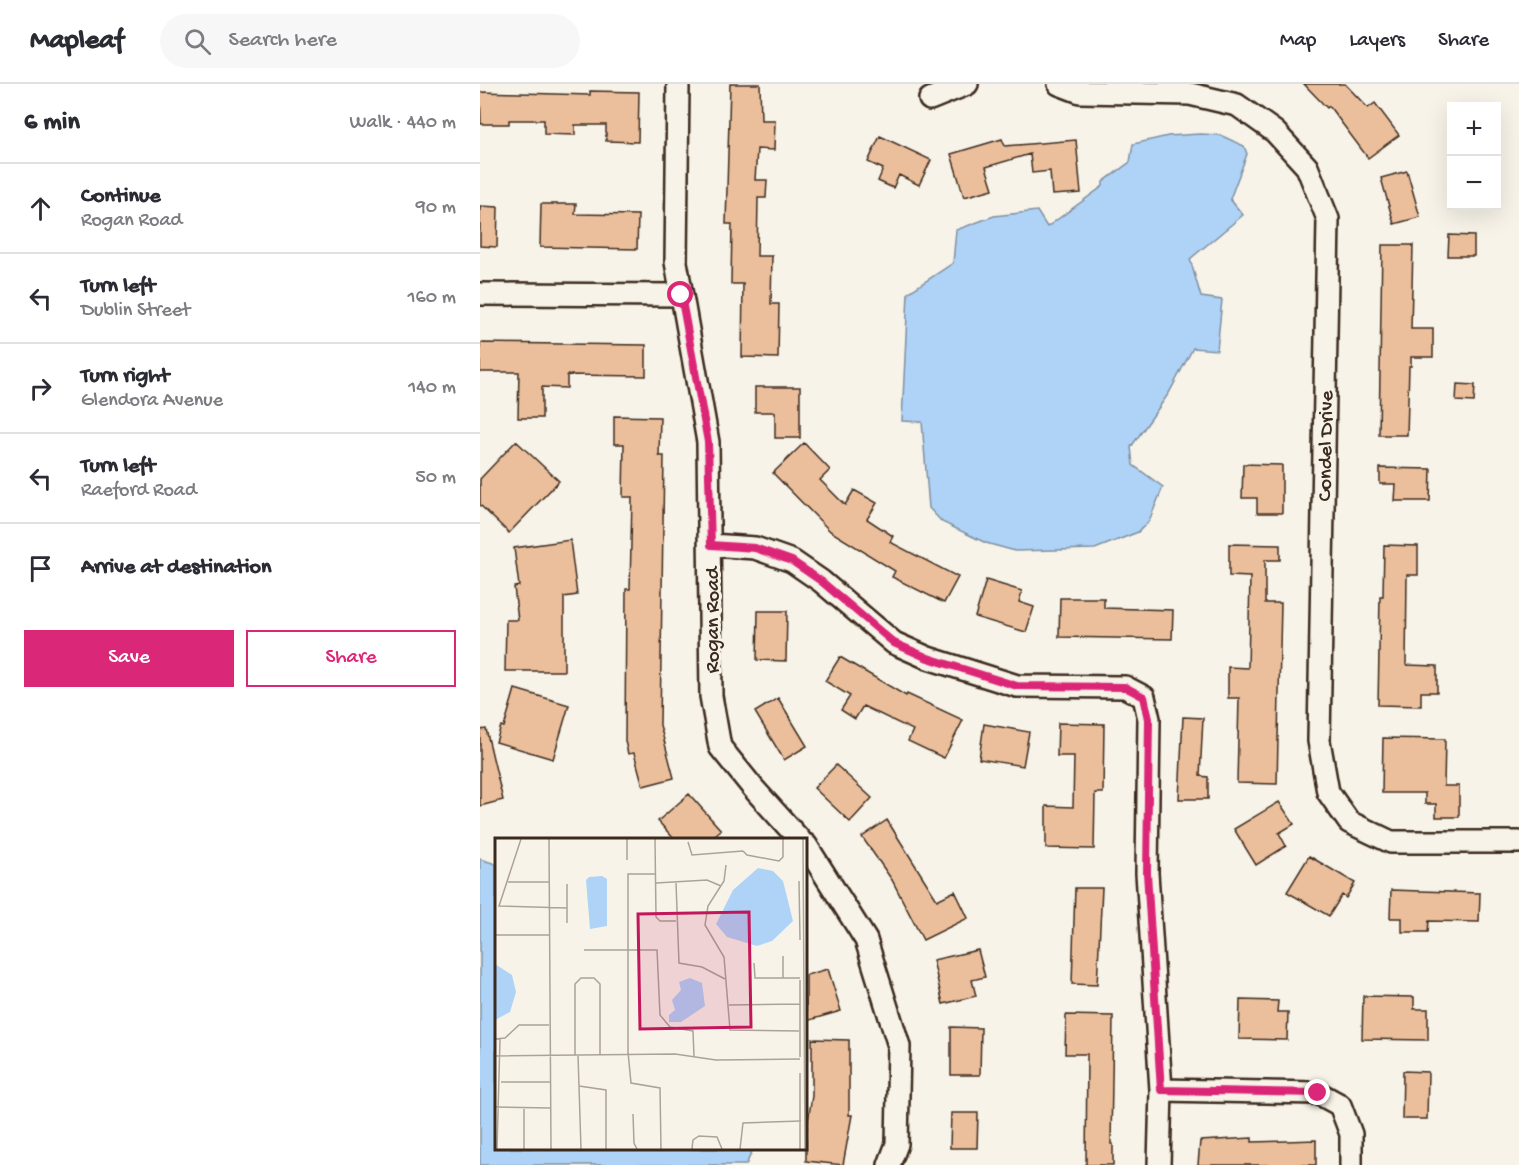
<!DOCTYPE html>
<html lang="en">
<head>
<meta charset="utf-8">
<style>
	body { margin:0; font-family:"Gochi Hand",sans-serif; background:#f7f7f7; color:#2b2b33 }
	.controls { position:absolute; right:18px; top:18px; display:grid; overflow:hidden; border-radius:0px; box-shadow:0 6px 24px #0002 }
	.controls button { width:54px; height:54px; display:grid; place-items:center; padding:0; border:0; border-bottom:2px solid #e1e1e2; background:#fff; color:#2b2b33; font:30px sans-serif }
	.stop { position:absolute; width:18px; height:18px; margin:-14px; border:4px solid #db2777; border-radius:50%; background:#fff }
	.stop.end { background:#db2777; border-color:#fff; box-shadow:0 2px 6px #0008 }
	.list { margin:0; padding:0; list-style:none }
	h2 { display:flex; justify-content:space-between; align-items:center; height:78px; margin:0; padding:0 24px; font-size:26px }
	h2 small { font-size:20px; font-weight:400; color:#7c7c81 }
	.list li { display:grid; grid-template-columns:39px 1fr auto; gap:18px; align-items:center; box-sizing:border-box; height:90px; padding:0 24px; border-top:2px solid #e1e1e2 }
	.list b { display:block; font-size:22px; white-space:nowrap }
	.list p { margin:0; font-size:20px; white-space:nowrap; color:#7c7c81 }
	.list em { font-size:20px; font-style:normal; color:#7c7c81 }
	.actions { display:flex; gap:12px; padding:18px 24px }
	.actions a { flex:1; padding:14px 0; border:2px solid #db2777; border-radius:0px; text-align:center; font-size:21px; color:#db2777 }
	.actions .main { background:#db2777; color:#fff }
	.icon { flex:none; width:33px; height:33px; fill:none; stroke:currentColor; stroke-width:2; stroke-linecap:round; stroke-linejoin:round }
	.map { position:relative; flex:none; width:1039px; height:1081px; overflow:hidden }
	header { display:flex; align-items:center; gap:36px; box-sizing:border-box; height:84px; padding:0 30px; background:#fff; border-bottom:2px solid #e1e1e2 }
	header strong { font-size:28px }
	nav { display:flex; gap:33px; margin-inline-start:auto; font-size:21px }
	.search { width:420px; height:54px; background:#f7f7f7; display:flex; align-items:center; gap:15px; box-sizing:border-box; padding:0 21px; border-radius:33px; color:#7c7c81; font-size:22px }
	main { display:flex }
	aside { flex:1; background:#fff }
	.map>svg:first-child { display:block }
	.water { fill:#aed3f7; stroke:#808fa0; stroke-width:1.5 }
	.building { fill:#ecbf9c; stroke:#3b2a1e; stroke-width:1.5 }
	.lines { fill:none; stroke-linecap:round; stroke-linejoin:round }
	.street-casing { stroke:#3b2a1e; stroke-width:26 }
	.street { stroke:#f7f3e8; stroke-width:21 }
	.route { stroke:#db2777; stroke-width:8 }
	.labels { text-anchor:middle; stroke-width:6; stroke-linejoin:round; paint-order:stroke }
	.street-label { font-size:21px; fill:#3b2a1e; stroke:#f7f3e8 }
	.inset-road { fill:none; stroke:#aca397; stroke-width:1.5 }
	.view { fill:#c2185b; fill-opacity:0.15; stroke:#c2185b; stroke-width:3 }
	.inset-edge { fill:none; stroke:#3b2a1e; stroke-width:3 }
</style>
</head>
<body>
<header>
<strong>Mapleaf</strong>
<div class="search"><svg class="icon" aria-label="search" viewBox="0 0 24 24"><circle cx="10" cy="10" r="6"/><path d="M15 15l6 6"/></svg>Search here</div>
<nav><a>Map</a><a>Layers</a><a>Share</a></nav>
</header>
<main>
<aside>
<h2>6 min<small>Walk · 440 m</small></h2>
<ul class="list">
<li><svg class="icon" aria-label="ahead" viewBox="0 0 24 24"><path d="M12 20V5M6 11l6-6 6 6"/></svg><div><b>Continue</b><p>Rogan Road</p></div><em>90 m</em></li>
<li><svg class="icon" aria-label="left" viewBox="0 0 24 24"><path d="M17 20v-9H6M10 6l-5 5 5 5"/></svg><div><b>Turn left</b><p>Dublin Street</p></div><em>160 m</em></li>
<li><svg class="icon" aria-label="right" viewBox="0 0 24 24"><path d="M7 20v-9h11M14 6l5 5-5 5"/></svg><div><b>Turn right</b><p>Glendora Avenue</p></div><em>140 m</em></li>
<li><svg class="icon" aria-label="left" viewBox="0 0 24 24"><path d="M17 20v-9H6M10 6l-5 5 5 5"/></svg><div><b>Turn left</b><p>Raeford Road</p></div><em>50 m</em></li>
<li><svg class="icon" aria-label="arrive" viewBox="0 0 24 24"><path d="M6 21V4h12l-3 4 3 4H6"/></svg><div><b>Arrive at destination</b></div></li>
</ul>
<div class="actions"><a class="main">Save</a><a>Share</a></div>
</aside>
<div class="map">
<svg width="1039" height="1081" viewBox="0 0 1039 1081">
	<rect width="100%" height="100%" fill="#f7f3e8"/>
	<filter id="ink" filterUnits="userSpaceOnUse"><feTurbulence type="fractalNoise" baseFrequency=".0167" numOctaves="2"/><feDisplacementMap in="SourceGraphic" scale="12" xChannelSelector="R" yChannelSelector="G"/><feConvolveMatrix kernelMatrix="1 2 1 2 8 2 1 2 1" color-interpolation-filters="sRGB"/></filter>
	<g filter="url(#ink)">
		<path class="water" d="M 720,50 L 740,51 L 764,62 L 767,70 L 750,115 L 763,131 L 710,175 L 721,213 L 742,216 L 737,266 L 713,264 L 689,309 L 651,363 L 653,381 L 683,403 L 669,437 L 658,448 L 615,465 L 535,467 L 506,459 L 462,438 L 449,424 L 442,338 L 422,337 L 428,209 L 473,179 L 476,146 L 514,132 L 557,127 L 567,143 L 623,102 L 623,98 L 650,78 L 653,60 L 688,52 Z
			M 0,775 L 16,780 L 16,1064 L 273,1065 L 266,1081 L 0,1081 Z"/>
		<path class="building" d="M 250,0 L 280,0 L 281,36 L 295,36 L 294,66 L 277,65 L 275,96 L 287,96 L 286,114 L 278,114 L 277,172 L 292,172 L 291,220 L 299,220 L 298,274 L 262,273 L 263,200 L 251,200 L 252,140 L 246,140 Z
			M 824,0 L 865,0 L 888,24 L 895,19 L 919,51 L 888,74 L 849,22 L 847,24 Z
			M 110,7 L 159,8 L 158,58 L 126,57 L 126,41 L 95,41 L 95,51 L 64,50 L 64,36 L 29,36 L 29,40 L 1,40 L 0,8 L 110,11 Z
			M 400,52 L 451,76 L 439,101 L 419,91 L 413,104 L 398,97 L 403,85 L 388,78 Z
			M 522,55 L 525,62 L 596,56 L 601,109 L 572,111 L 570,87 L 552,89 L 550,70 L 506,83 L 513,105 L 484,113 L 471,70 Z
			M 927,87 L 940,133 L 914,140 L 901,94 Z
			M 61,120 L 96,120 L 95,130 L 158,131 L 157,165 L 60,163 Z
			M 0,122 L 18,123 L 17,163 L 0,162 Z
			M 969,151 L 994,152 L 994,172 L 968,172 Z
			M 902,161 L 933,161 L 931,245 L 953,245 L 953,273 L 931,273 L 931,282 L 929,282 L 927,351 L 899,351 Z
			M 0,259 L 166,261 L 166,292 L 87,291 L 87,304 L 62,303 L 62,334 L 38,334 L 39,288 L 0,288 Z
			M 977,300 L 995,301 L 994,318 L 976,317 Z
			M 275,303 L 320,303 L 320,354 L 295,354 L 295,328 L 275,328 Z
			M 134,332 L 180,333 L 179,372 L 184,372 L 180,641 L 194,694 L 163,702 L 154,669 L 148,670 L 145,657 L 146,505 L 150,505 L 152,413 L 143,413 L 144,360 L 134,360 Z
			M 36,357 L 79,397 L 29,449 L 0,421 L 0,395 Z
			M 324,359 L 350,386 L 340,396 L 365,421 L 374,406 L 397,419 L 387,435 L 413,452 L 410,458 L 478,493 L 464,519 L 412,493 L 415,487 L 350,447 L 293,389 Z
			M 763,380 L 802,381 L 802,429 L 777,429 L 777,414 L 762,414 Z
			M 900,384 L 951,385 L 950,417 L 915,417 L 916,400 L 900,400 Z
			M 90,456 L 97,511 L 84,513 L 84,587 L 25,587 L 26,536 L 38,536 L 34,503 L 39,502 L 34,464 Z
			M 749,460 L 800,461 L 800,476 L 785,476 L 785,519 L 801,519 L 797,700 L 757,699 L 759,614 L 748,614 L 748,583 L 768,584 L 770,493 L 749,492 Z
			M 904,461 L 938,462 L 938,491 L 927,491 L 926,581 L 957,582 L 957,608 L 941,608 L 941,622 L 898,621 L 900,512 L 903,512 Z
			M 506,496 L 542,507 L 539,518 L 554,523 L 546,548 L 495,533 Z
			M 580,514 L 624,514 L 624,524 L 693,526 L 692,555 L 579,553 Z
			M 278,527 L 307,527 L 306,577 L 277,576 Z
			M 360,573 L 426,612 L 427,610 L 483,636 L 464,674 L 428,657 L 433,646 L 383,622 L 375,635 L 361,626 L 370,612 L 345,597 Z
			M 35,605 L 89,621 L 73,675 L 16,658 L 21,642 L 24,643 Z
			M 298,614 L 327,662 L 304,676 L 275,628 Z
			M 703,633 L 723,634 L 720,692 L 728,693 L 728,715 L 699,715 Z
			M 578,639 L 624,640 L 623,709 L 615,709 L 614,765 L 566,764 L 566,722 L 593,723 L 594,672 L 577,672 Z
			M 504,640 L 549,648 L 543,682 L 499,675 Z
			M 6,645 L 23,716 L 0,722 L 0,646 Z
			M 903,654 L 965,655 L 964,702 L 979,702 L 979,733 L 956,733 L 956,720 L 945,720 L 945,709 L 902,709 Z
			M 356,681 L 392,714 L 370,738 L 334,704 Z
			M 209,710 L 241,746 L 229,756 L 195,756 L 178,737 Z
			M 799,718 L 814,740 L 799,749 L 806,762 L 776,781 L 754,745 Z
			M 407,736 L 457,816 L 475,807 L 488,834 L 443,856 L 412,796 L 382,753 Z
			M 829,772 L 875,799 L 866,814 L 862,811 L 849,832 L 807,808 Z
			M 595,804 L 622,804 L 617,901 L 592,900 Z
			M 911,806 L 1000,809 L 999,838 L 949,837 L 948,848 L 922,848 L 922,834 L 910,834 Z
			M 498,866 L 505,893 L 492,896 L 496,912 L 463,920 L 453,876 Z
			M 348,885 L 361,927 L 326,937 L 326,891 Z
			M 883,912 L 934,913 L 934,925 L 948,925 L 948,956 L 882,955 Z
			M 760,916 L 798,917 L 797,928 L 808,928 L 807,956 L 759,955 Z
			M 586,931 L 633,932 L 631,1060 L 633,1060 L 633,1081 L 606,1081 L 607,970 L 585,970 Z
			M 471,943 L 501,944 L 500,991 L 471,991 Z
			M 332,955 L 369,956 L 369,1031 L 372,1031 L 363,1081 L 326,1077 L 326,1049 L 332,1012 Z
			M 923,987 L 948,988 L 947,1035 L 922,1035 Z
			M 471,1029 L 498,1029 L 497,1064 L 470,1064 Z
			M 772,1054 L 772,1058 L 836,1056 L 836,1081 L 718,1081 L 720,1057 Z"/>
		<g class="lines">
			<defs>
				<path id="street" d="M 198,0 L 196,178 L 228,358 L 231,612 L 240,663 L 274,705 L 320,756
					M 579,0 L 600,8 L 710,10 L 757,21 L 795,48 L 827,83 L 848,135 L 839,657 L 848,708 L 869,738 L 911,758 L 1039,758
					M 450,15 L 487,0
					M 0,210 L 201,211
					M 231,461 L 275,464 L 312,477 L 341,497 L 414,559 L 448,574 L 537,602 L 645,603 L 664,613 L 669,635 L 667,789 L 681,1006 L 679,1081
					M 326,761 L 386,856 L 419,962 L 417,1060 L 409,1081
					M 681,1006 L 838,1009 L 860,1021 L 871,1050 L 871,1081"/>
			</defs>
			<use href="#street" class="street-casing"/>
			<use href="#street" class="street"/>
		</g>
	</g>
	<g class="lines" filter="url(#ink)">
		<path class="route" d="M 201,211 L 228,358 L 231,461 L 275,464 L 312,477 L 341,497 L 414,559 L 448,574 L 537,602 L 645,603 L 664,613 L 669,635 L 667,789 L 681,1006 L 838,1009"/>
	</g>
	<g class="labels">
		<g class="street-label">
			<text transform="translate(844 362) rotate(-89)" y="7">Condel Drive</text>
			<text transform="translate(231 536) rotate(-90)" y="7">Rogan Road</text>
		</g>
	</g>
	<g transform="translate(15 754)">
		<rect width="312" height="312" fill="#f7f3e8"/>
		<path d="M 263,30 L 278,33 L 288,43 L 298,83 L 277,103 L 262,108 L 232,99 L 221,86 L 238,52 ZM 107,38 L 112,41 L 112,88 L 95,91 L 91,42 L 94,39 ZM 0,126 L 17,137 L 21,154 L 15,174 L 0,182 ZM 195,140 L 207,145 L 210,168 L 186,184 L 174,184 L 174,177 L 180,172 L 177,162 L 186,152 L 184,144 Z" fill="#aed3f7"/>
		<path class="inset-road" d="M 26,1 L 4,68 L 72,70M 54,1 L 56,311M 132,1 L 132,22M 160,1 L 161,79 L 165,83 L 181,83M 308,1 L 310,311M 193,4 L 197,17 L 248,13M 248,13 L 252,17 L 284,23 L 288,19 L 288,1M 231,27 L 229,43 L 213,68 L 210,87 L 229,119 L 235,192 L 304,193M 161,36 L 133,36 L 133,214 L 136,245 L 165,250 L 166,311M 304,43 L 305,102M 13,44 L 54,44M 161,45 L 212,42 L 226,48M 181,45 L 184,125 L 207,129 L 230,141M 72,46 L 72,85M 0,97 L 54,97M 89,112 L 162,112 L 165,177 L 175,189 L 198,193 L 199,218M 288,118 L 288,140M 259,125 L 260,140 L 305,140M 305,142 L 305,219M 234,167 L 305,166M 0,201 L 10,200 L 24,187 L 54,187M 80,217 L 80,146 L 86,140 L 99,140 L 105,146 L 105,217M 83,217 L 86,311M 0,218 L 180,216 L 221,222 L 305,221M 305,235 L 305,311M 6,244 L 55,244M 84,248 L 111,252 L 111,311M 0,269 L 55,270M 29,271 L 29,311M 138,276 L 139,305 L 142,311M 2,311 L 5,201M 197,311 L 198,302 L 204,298 L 222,299 L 227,311M 245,311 L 248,285 L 306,283"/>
		<path class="view" d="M 254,74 L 256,189 L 145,191 L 143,76 Z"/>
		<rect width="312" height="312" class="inset-edge"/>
	</g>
</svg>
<div class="controls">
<button>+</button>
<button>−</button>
</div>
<div class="stop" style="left:201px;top:211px"></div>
<div class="stop end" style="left:838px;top:1009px"></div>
</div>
</main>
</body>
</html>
